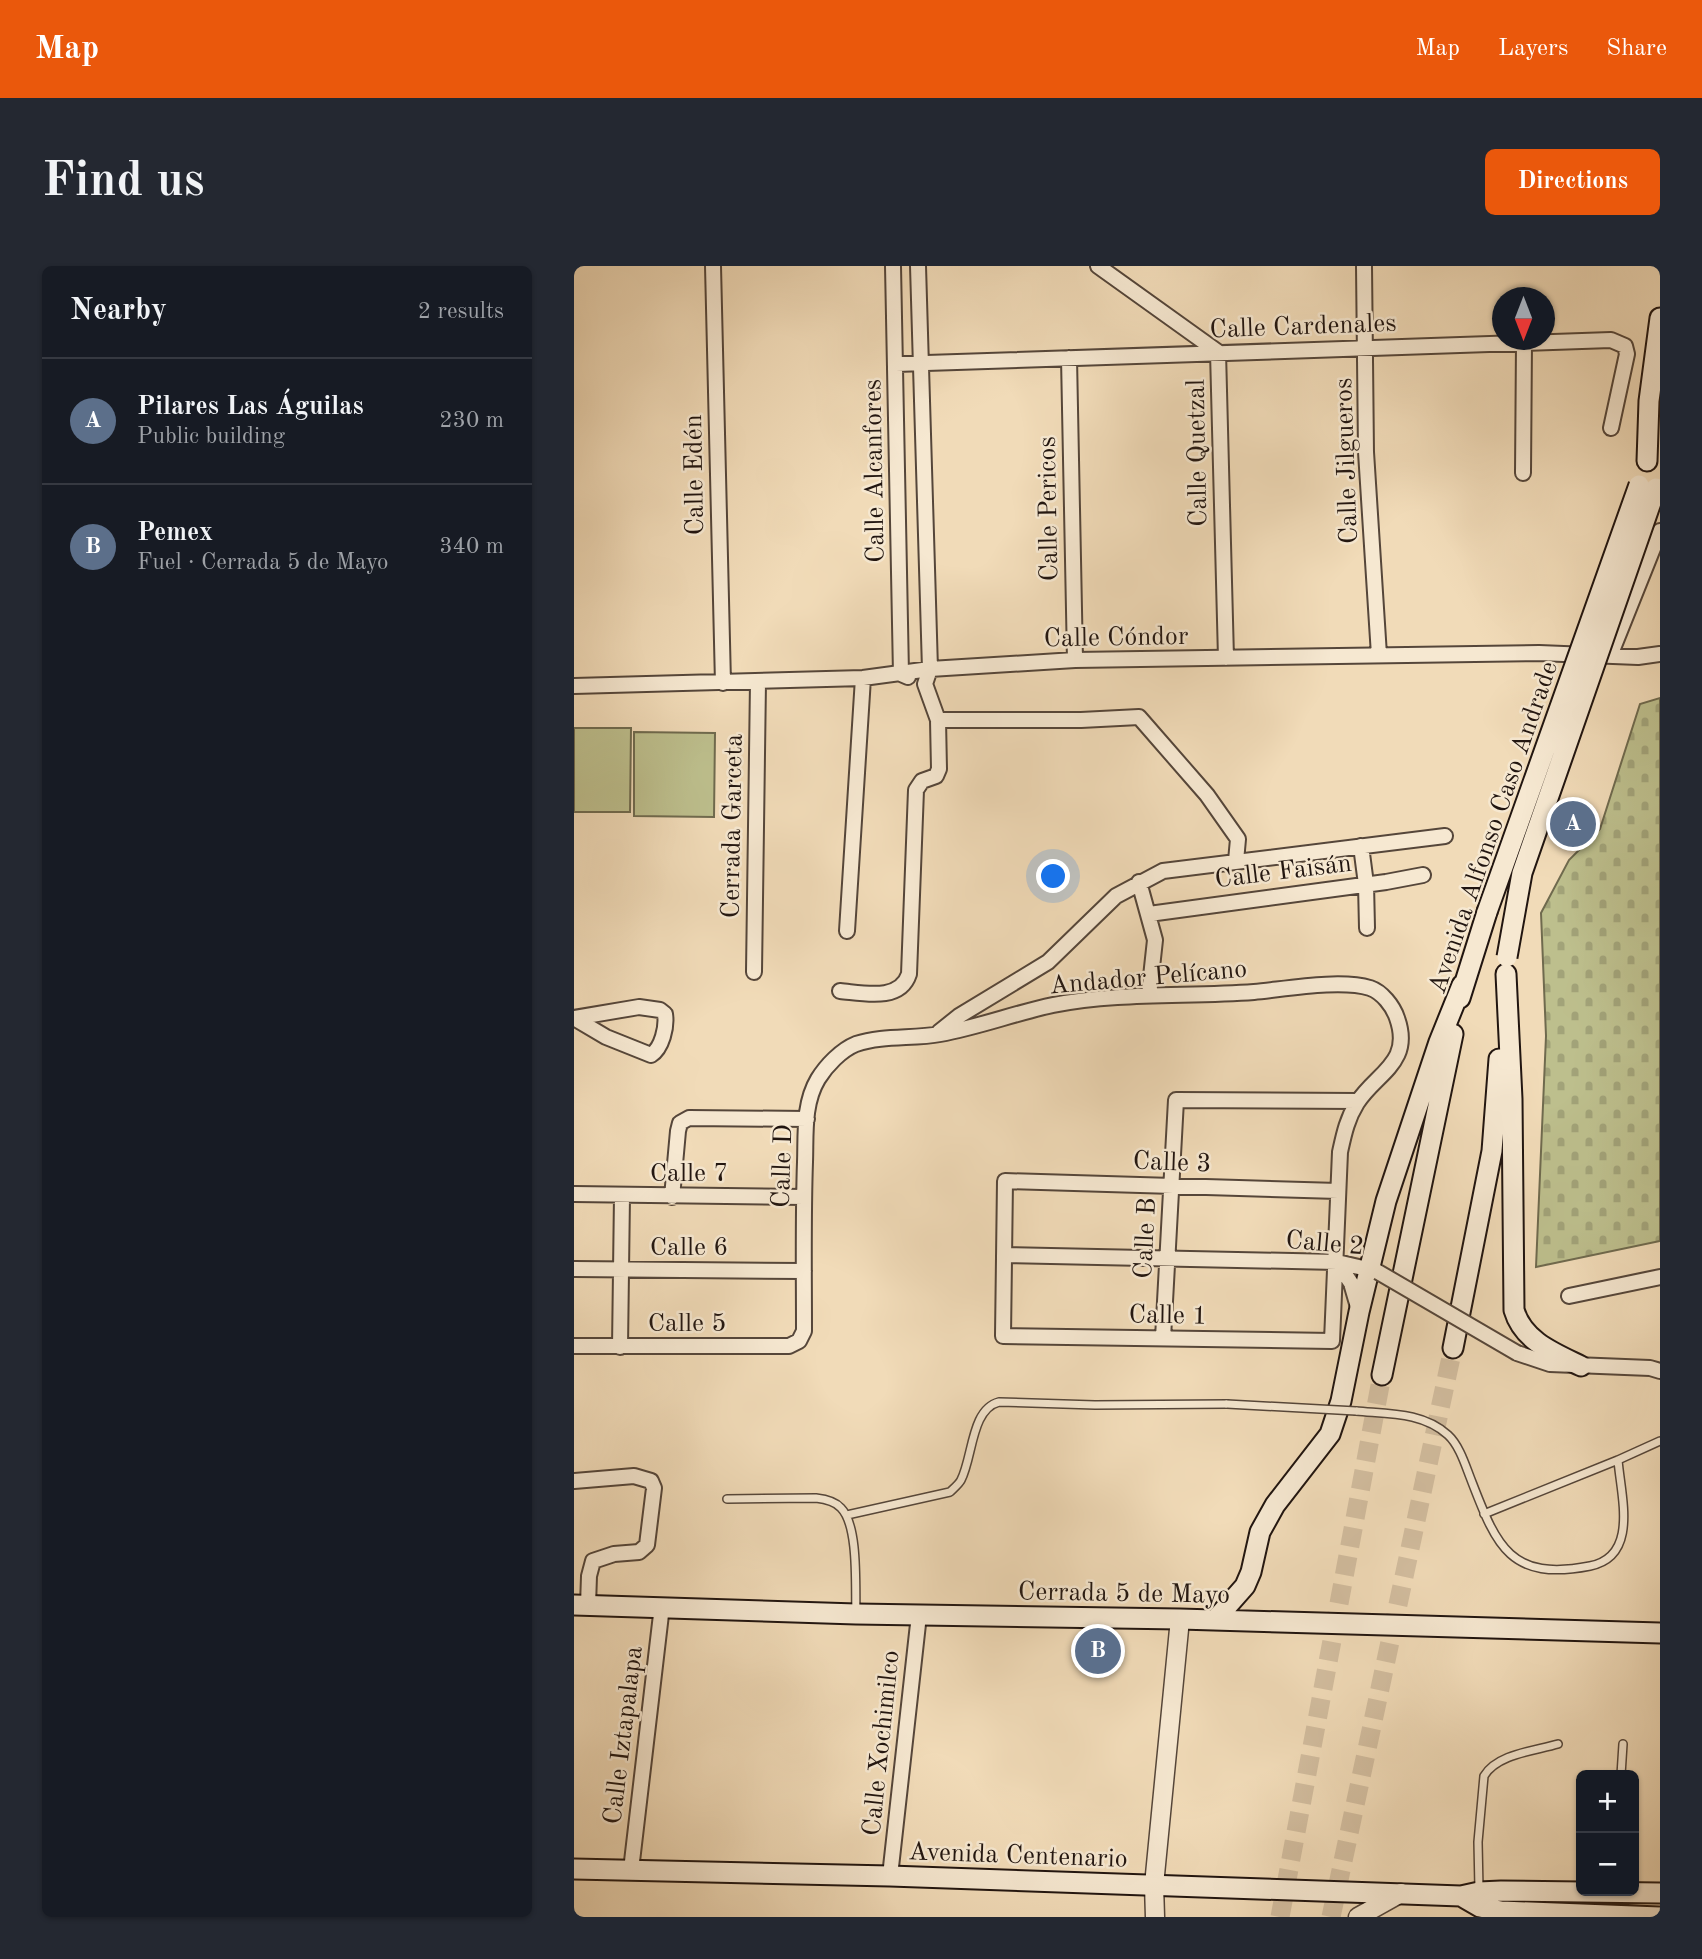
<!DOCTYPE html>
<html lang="en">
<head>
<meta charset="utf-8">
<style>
	body { margin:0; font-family:"Old Standard TT",serif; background:#242831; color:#f1f3f6 }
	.controls { position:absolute; right:21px; bottom:21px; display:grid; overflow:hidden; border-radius:10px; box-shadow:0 2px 5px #0004 }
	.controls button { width:63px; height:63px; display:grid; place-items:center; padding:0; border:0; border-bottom:2px solid #363941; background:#171b24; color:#f1f3f6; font:35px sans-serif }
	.compass { position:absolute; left:918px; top:21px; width:63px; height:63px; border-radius:50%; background:#171b24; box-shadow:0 2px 5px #0004; rotate:180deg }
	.you { position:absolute; left:480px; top:611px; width:24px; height:24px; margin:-18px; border:5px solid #fff; border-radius:50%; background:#1a73e8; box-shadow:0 0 0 10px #1a73e833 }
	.badge { display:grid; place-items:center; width:46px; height:46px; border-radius:50%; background:#ea580c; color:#fff; font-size:23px; font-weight:700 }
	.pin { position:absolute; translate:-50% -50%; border:4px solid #fff; box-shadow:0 2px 7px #0006 }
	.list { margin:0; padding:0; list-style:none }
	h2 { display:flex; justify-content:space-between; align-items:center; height:91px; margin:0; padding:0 28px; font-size:30px }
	h2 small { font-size:23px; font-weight:400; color:#9ea1a6 }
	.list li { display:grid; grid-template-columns:46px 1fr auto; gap:21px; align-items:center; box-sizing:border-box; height:126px; padding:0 28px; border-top:2px solid #363941 }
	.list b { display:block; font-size:26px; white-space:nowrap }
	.list p { margin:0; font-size:23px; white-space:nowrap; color:#9ea1a6 }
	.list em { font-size:23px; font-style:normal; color:#9ea1a6 }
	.map { position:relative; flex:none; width:1086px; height:1651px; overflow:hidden; border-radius:10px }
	header { display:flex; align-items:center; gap:42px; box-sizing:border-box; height:98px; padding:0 35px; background:#ea580c; color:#fff }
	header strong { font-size:33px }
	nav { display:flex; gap:38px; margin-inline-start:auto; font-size:24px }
	.intro { display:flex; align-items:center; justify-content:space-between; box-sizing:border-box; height:168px; padding:0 42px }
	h1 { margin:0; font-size:49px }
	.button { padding:18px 32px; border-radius:10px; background:#ea580c; color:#fff; font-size:24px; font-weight:700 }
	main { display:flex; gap:42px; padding:0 42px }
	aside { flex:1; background:#171b24; border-radius:10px; box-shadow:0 2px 5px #0004 }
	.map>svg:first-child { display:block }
	.cemetery { fill:url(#cemetery-stones); stroke:#6f6a4e; stroke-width:2 }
	.pitch { fill:#bdbf8d; stroke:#6f6a4e; stroke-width:2 }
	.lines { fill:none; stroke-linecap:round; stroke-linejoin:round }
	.secondary-tunnel { stroke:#d2bd9f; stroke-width:19; stroke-dasharray:19 10; stroke-linecap:butt }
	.service-casing { stroke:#55463a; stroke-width:10 }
	.minor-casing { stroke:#55463a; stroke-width:18 }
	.tertiary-casing { stroke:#55463a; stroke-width:21 }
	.secondary-casing { stroke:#211510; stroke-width:23 }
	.service { stroke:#f6e8d1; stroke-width:7 }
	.minor { stroke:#f6e8d1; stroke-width:14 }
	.tertiary { stroke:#f6e8d1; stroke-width:18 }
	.secondary { stroke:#f6e8d1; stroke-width:19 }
	.service-bridge-casing { stroke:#55463a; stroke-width:10; stroke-linecap:butt }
	.minor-bridge-casing { stroke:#55463a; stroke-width:18; stroke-linecap:butt }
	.secondary-bridge-casing { stroke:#211510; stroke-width:23; stroke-linecap:butt }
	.service-bridge { stroke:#f6e8d1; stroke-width:7 }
	.minor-bridge { stroke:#f6e8d1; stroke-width:14 }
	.secondary-bridge { stroke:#f6e8d1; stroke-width:19 }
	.labels { text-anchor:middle; stroke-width:5; stroke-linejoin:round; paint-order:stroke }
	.street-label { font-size:26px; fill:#211510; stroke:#f6e8d1 }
</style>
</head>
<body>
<header>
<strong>Map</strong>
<nav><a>Map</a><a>Layers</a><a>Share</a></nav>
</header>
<div class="intro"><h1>Find us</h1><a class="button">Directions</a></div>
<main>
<aside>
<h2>Nearby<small>2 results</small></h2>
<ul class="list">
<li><span class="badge" style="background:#5c6f8a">A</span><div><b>Pilares Las Águilas</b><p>Public building</p></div><em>230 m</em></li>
<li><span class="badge" style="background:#5c6f8a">B</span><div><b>Pemex</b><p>Fuel · Cerrada 5 de Mayo</p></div><em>340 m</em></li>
</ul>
</aside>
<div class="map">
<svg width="1086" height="1651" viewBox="0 0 1086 1651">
	<defs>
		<pattern id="cemetery-stones" width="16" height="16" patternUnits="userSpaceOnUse" patternTransform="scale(1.75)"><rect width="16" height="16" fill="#bdbf8d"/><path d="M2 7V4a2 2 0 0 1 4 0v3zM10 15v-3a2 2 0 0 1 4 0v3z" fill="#a2a379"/></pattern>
	</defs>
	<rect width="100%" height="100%" fill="#f1dbb8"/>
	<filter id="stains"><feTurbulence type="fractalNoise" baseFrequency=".00286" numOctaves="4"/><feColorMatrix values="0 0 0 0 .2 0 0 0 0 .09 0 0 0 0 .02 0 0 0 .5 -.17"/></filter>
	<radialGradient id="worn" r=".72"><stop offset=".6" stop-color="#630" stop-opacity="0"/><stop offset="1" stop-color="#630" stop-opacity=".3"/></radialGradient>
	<path class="cemetery" d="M 1086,432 L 1086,975 L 962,1001 L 972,770 L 967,647 L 995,594 L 1026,563 L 1066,438 Z"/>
	<path class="pitch" d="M 0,462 L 57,462 L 56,546 L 0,546 Z
		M 60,466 L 141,467 L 140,551 L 60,550 Z"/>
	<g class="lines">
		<path class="secondary-tunnel" d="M 706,1651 L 808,1109
			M 757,1651 L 879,1082"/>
		<defs>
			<path id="service" d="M 782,1145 C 814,1148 849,1146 874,1169 C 885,1179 891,1198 896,1211 C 922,1278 934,1316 1016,1300 C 1065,1290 1047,1231 1044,1194
				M 153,1233 L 242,1232 C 251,1233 261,1235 267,1242 C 285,1260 281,1322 282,1347
				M 910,1248 L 1044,1194 L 1086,1175
				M 273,1249 L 376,1226 C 380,1222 385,1218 387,1214 C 399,1191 397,1143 425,1136 L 521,1139 L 653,1138
				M 1047,1509 L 1049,1478
				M 905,1623 L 904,1576 L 910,1510 C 923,1488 960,1485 984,1478"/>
			<path id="minor" d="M 139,0 L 149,417
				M 319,0 L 327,408 L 334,411
				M 344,0 L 356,403 L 351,418 L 364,454 L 507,454 L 565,451 L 633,529 L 664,573 L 662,595
				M 524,0 L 644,86 L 652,392
				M 790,0 L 792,186 L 805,389
				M 495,92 L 501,394
				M 322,98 L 1037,74 L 1051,80 L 1053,88 L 1037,162
				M 949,207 L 950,77
				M 1036,390 L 1086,265
				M 0,420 L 289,412 L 356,403 L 501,394 L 965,387 L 1064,391 L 1086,388
				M 787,580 L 792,618 L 793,662
				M 565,616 L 581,674 L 575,729
				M 575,648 L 812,616 L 849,609
				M 273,665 L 289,412
				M 180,706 L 184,416
				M 266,725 C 289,727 326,736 335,708 L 342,524 L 348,515 L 362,510 L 365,503 L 364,454
				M 65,741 L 86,744 L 91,748 C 93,761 88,782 77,789 L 32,771 L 0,752 Z
				M 365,766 L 385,750 L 474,696 L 542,630 L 589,605 L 871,570
				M 0,928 L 230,931
				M 98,931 L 104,865 L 106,857 L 115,852 L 233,853
				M 430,989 L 763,996 L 802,1005
				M 763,996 L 777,1017 L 784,1041
				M 0,1003 L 230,1005
				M 995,1030 L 1086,1011
				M 589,1072 L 602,834 L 784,835
				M 0,1080 L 215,1080 L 225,1075 L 230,1065 C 230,1009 229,952 231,896 C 232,869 229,838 244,813 C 252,800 267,784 282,778 C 309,769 339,773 366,768 C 405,761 441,747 479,739 C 545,726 613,731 680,726 C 712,723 766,713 796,722 C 808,726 819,740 823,752 C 839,797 802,807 783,837 C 773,853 770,868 766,886 L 758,1075 L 429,1070 L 431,915 L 764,925
				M 46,1081 L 48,930
				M 943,1087 L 976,1098 L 1076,1102 L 1086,1105
				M 0,1215 L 60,1210 L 77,1215 L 80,1222 L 73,1279 L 65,1286 L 40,1288 L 19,1295 L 15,1310 L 14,1339
				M 57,1604 L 88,1340
				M 316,1610 L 345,1349"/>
			<path id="tertiary" d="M 581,1651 L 580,1619 L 606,1353
				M 784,1651 L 827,1627"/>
			<path id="secondary" d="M 1073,195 L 1075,135 L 1086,52
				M 932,708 L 938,833 L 940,1044 C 949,1075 980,1087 1007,1100
				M 886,732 L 913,646
				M 879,1082 L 918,885 L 925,793
				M 808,1109 L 879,768
				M 0,1339 L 282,1348 L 606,1353 L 1086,1367
				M 641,1354 L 671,1320 L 677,1306 L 686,1266 L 701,1239 L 756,1168 L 767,1135 L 785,1046 L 812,935 L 865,776 L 888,719
				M 0,1603 L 316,1610 L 887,1630 L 905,1626 L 927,1625 L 1086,1627
				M 887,1630 L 906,1641 L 927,1645 L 1086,1651"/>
		</defs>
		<use href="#service" class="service-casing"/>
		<use href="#minor" class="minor-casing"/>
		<use href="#tertiary" class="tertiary-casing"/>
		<use href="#secondary" class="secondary-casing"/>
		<use href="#service" class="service"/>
		<use href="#minor" class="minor"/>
		<use href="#tertiary" class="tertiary"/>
		<use href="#secondary" class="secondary"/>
		<defs>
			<path id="service-bridge" d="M 653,1138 L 782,1145"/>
			<path id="minor-bridge" d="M 804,1006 L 943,1087"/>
			<path id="secondary-bridge" d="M 913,646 L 1065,219
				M 933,691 L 948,607 L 1082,222"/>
		</defs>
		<use href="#service-bridge" class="service-bridge-casing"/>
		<use href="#minor-bridge" class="minor-bridge-casing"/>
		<use href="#secondary-bridge" class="secondary-bridge-casing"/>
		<use href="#service-bridge" class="service-bridge"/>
		<use href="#minor-bridge" class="minor-bridge"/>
		<use href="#secondary-bridge" class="secondary-bridge"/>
	</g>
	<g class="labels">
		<g class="street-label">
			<text transform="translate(729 59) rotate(-2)" y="9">Calle Cardenales</text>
			<text transform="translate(622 187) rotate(-91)" y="9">Calle Quetzal</text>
			<text transform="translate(771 195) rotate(-92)" y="9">Calle Jilgueros</text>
			<text transform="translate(299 205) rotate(-91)" y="9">Calle Alcanfores</text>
			<text transform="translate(119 209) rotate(-91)" y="9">Calle Edén</text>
			<text transform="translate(473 243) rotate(-91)" y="9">Calle Pericos</text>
			<text transform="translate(542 370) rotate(-1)" y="9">Calle Cóndor</text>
			<text transform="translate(157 560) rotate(-89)" y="9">Cerrada Garceta</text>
			<text transform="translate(918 561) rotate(-71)" y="9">Avenida Alfonso Caso Andrade</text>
			<text transform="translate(709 604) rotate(-7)" y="9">Calle Faisán</text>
			<text transform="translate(574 710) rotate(-5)" y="9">Andador Pelícano</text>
			<text transform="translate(598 895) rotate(2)" y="9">Calle 3</text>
			<text transform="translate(207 900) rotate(-88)" y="9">Calle D</text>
			<text x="115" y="915">Calle 7</text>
			<text transform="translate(570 972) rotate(-87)" y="9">Calle B</text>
			<text transform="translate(751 976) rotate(5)" y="9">Calle 2</text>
			<text x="115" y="989">Calle 6</text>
			<text transform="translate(594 1048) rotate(1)" y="9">Calle 1</text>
			<text x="113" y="1065">Calle 5</text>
			<text transform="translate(550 1326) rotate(1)" y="9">Cerrada 5 de Mayo</text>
			<text transform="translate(48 1469) rotate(-83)" y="9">Calle Iztapalapa</text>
			<text transform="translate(306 1477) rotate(-84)" y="9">Calle Xochimilco</text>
			<text transform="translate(444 1588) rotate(2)" y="9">Avenida Centenario</text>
		</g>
	</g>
	<rect width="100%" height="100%" filter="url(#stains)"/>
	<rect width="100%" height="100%" fill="url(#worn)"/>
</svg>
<div class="controls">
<button>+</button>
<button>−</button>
</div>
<svg class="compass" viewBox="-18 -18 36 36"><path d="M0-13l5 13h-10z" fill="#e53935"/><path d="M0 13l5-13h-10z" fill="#9ea1a6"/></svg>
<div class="you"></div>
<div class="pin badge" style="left:999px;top:558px;background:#5c6f8a">A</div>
<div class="pin badge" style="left:524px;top:1385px;background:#5c6f8a">B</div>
</div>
</main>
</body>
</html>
